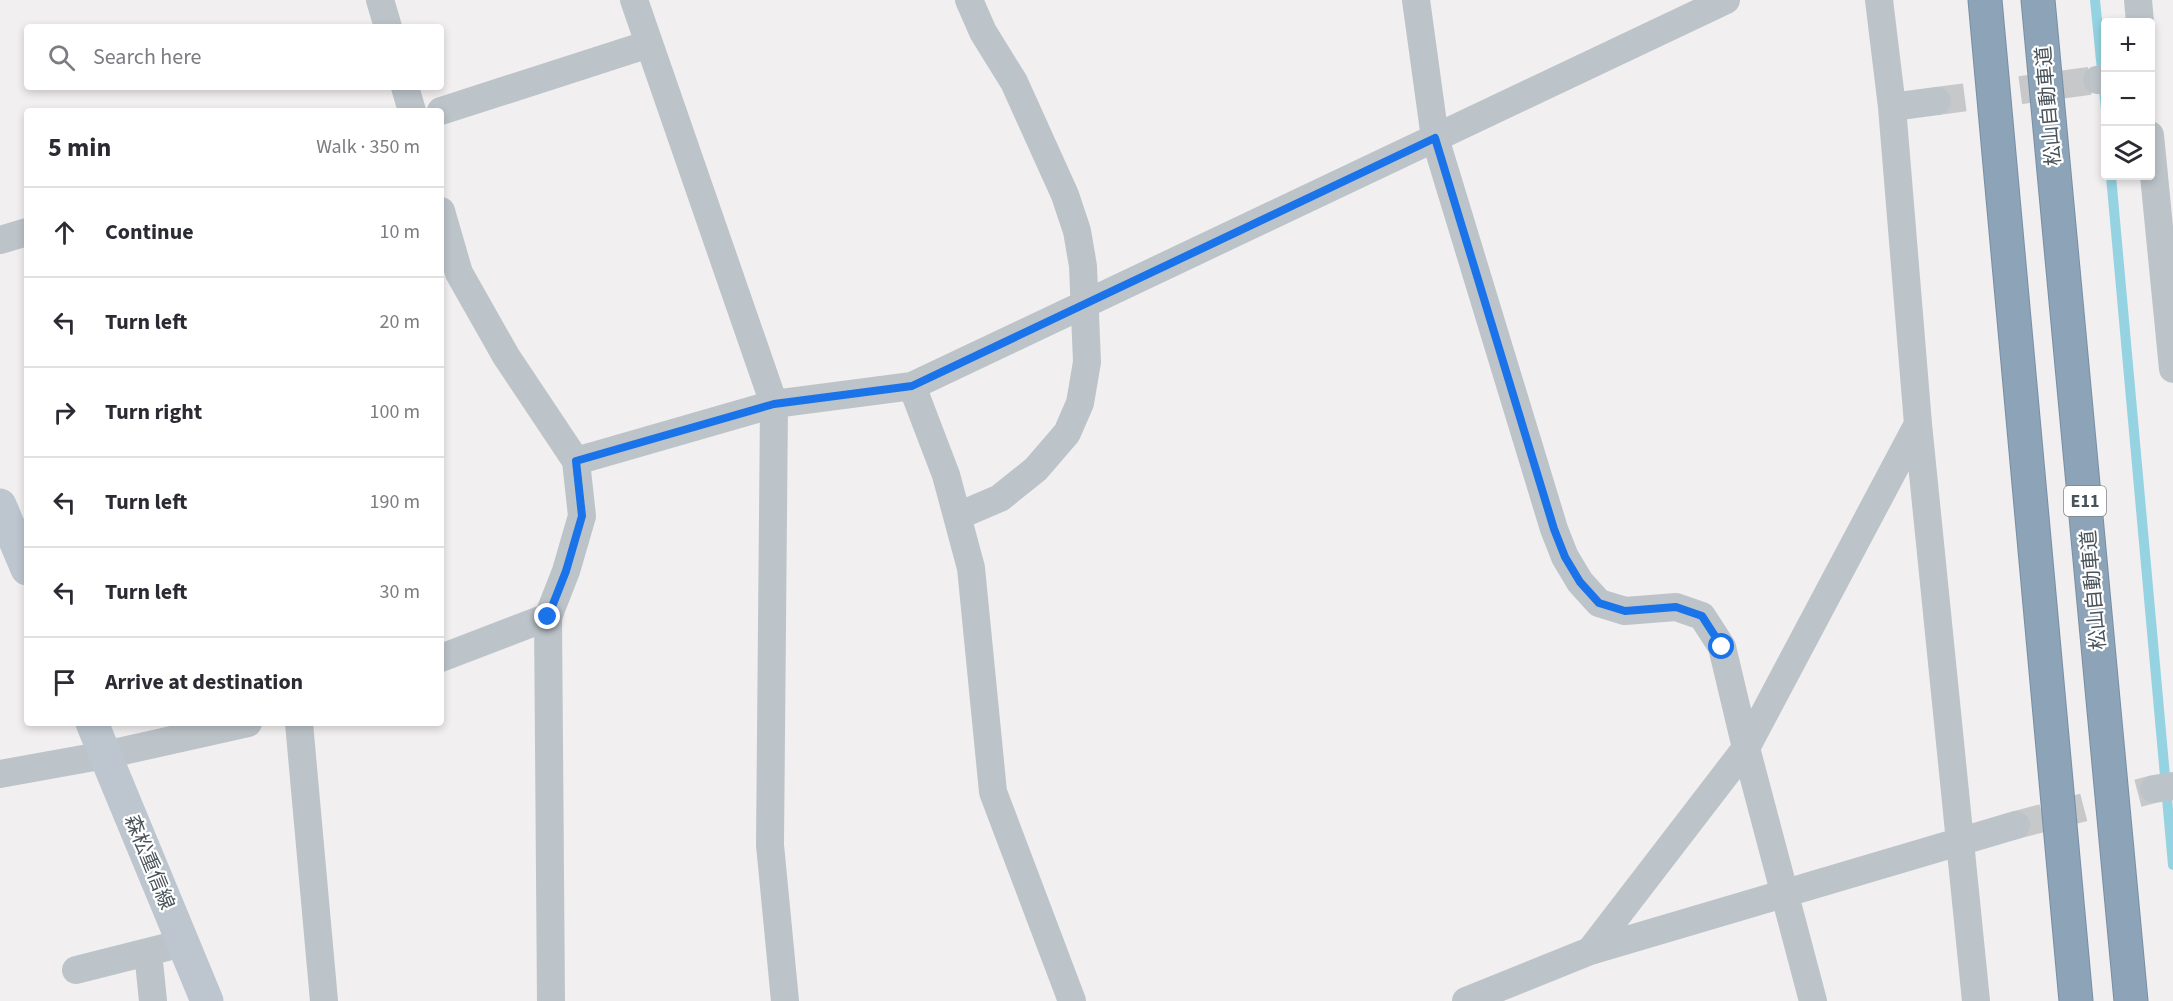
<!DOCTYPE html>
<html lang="en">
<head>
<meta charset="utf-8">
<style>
	body { margin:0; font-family:"Source Sans 3","Noto Sans JP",sans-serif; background:#f7f7f7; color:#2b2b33 }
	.controls { position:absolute; right:18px; top:18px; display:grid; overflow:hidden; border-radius:6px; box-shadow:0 3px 9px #0003 }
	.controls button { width:54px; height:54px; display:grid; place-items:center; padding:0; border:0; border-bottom:2px solid #e1e1e2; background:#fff; color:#2b2b33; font:30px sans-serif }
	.stop { position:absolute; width:18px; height:18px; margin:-14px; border:4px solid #1a73e8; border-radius:50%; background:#fff }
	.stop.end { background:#1a73e8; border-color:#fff; box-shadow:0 2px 6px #0008 }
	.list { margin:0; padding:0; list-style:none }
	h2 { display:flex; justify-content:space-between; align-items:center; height:78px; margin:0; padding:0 24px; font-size:26px }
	h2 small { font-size:20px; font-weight:400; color:#7c7c81 }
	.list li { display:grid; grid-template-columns:39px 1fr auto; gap:18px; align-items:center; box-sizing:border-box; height:90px; padding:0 24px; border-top:2px solid #e1e1e2 }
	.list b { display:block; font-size:22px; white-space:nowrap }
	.list em { font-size:20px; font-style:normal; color:#7c7c81 }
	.icon { flex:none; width:33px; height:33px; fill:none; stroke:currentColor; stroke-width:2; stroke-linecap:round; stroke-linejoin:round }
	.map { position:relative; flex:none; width:2173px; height:1001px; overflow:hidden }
	.search { position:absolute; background:#fff; box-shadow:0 3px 9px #0003; left:24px; top:24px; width:420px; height:66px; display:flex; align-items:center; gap:15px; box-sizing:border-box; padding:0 21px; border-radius:6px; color:#7c7c81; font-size:22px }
	.panel { position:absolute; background:#fff; box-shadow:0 3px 9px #0003; left:24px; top:108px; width:420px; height:618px; border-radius:6px }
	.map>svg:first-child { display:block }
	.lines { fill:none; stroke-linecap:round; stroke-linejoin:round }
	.stream { stroke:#95d3e2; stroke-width:10 }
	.street-tunnel { stroke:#c7c8ca; stroke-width:28; stroke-dasharray:28 14; stroke-linecap:butt }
	.highway-casing { stroke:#788ea4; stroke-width:35 }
	.street { stroke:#bcc4ca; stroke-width:28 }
	.secondary { stroke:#bdc6cf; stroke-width:33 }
	.highway { stroke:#8da3b8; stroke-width:33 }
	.route { stroke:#1a73e8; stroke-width:8 }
	.labels { text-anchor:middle; stroke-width:4.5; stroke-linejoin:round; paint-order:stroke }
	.shield { fill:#fff; stroke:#80878c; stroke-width:1.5 }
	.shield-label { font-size:18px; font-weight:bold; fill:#49535a }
	.street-label { font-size:20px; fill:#49535a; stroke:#fff }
</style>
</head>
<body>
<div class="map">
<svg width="2173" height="1001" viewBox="0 0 2173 1001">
	<rect width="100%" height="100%" fill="#f1efef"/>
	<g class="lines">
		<path class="stream" d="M 2095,0 L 2106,110
			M 2111,176 L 2173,865"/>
		<path class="street-tunnel" d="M 1937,101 L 2097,80
			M 2016,825 L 2154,789"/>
		<defs>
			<path id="highway" d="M 1985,0 L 2076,1001
				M 2038,0 L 2131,1001"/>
		</defs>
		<use href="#highway" class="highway-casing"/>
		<path class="street" d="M 380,0 L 388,27
			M 634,0 L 774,404 L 770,845 L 785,1001
			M 1416,0 L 1435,138 L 1554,529 L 1565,557 L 1580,582 L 1599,603 L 1625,611 L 1676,607 L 1702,616 L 1722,647 L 1746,748 L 1813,1001
			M 1879,0 L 1892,107 L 1918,424 L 1976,1001
			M 2138,0 L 2140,22
			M 2097,80 L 2106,79
			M 405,87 L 412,111
			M 1892,107 L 1937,101
			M 441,111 L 649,44
			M 2150,135 L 2173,369
			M 441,211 L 459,273 L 506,356 L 576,461 L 582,516 L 566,571 L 548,617 L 551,1001
			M 0,240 L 27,232
			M 912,386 L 946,475 L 971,568 L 993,792 L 1072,1001
			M 576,461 L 774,404 L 912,386 L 1726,0
			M 958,516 L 1000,498 L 1036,469 L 1067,433 L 1080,403 L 1087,362 L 1083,266 L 1077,231 L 1065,195 L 1014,82 L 983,32 L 969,0
			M 441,658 L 548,617
			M 299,723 L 324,1001
			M 0,774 L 105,755 L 248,723
			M 2154,789 L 2173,786
			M 1590,951 L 2016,825
			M 148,952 L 153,1001
			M 76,970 L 183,943
			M 1466,1001 L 1590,951 L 1746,748 L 1918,424"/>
		<path class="secondary" d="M 0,505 L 27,569
			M 92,723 L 207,1001"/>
		<use href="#highway" class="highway"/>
	</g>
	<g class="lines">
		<path class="route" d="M 548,617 L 566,571 L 582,516 L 576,461 L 774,404 L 912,386 L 1435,138 L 1554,529 L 1565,557 L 1580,582 L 1599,603 L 1625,611 L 1676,607 L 1702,616 L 1722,647"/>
	</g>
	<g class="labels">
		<rect class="shield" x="2064" y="486" width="42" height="30" rx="4.5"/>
		<g class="shield-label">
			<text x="2085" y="507">E11</text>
		</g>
		<g class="street-label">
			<text transform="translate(2048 106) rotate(-95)" y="7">松山自動車道</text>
			<text transform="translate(2093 590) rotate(-95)" y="7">松山自動車道</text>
			<text transform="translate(150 862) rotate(68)" y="7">森松重信線</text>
		</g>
	</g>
</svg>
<div class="controls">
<button>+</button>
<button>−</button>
<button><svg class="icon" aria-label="layers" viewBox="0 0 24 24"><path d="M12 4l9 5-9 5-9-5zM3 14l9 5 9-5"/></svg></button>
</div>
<div class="stop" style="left:1722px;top:647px"></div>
<div class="stop end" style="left:548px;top:617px"></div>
<div class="search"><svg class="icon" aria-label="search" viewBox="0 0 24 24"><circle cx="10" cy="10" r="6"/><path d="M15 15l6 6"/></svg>Search here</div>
<section class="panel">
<h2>5 min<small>Walk · 350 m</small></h2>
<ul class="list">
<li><svg class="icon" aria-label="ahead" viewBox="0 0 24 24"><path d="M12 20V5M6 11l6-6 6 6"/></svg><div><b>Continue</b></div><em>10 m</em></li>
<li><svg class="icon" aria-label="left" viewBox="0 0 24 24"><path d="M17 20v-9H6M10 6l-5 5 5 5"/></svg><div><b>Turn left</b></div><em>20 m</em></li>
<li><svg class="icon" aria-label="right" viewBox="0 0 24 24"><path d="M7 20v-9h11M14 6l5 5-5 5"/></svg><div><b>Turn right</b></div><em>100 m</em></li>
<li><svg class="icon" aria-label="left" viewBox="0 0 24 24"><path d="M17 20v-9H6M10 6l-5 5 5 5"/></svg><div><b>Turn left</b></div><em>190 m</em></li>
<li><svg class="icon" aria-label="left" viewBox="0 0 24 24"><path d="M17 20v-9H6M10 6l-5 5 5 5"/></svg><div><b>Turn left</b></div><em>30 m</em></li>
<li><svg class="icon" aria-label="arrive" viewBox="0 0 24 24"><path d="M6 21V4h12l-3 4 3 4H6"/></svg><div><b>Arrive at destination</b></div></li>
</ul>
</section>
</div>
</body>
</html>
